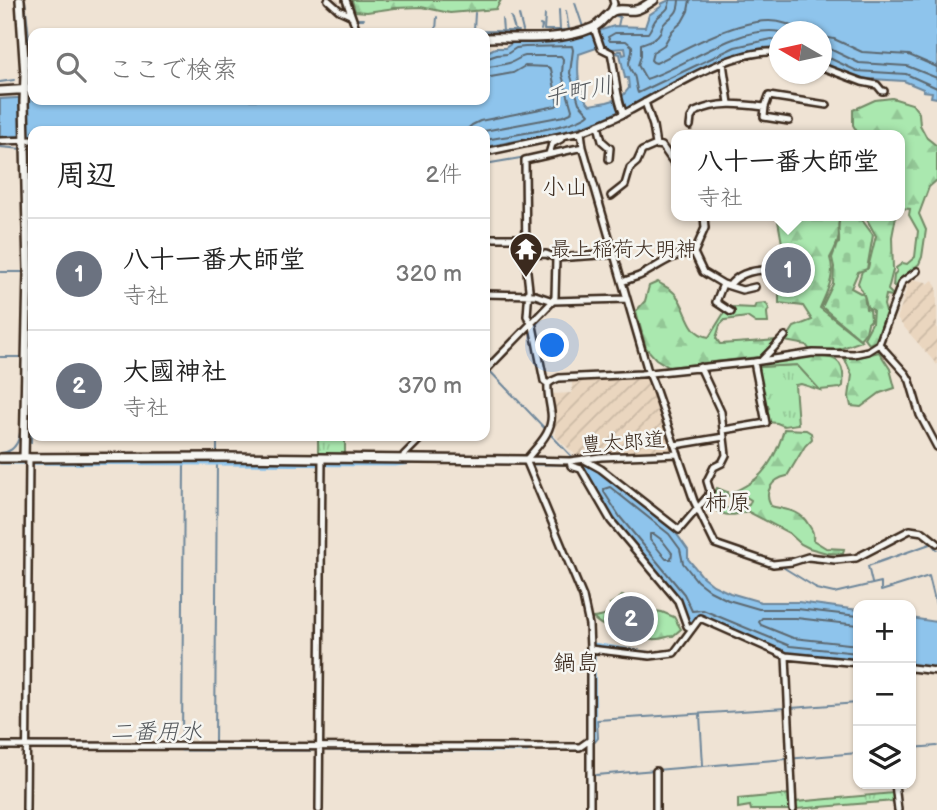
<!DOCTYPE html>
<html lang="ja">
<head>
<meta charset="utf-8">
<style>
	body { margin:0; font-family:"Balsamiq Sans","Klee One",sans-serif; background:#f6f6f6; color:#222 }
	.controls { position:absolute; right:21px; bottom:21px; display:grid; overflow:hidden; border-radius:14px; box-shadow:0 2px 5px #0004 }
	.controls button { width:63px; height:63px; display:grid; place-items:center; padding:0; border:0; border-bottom:2px solid #e0e0e0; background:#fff; color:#222; font:35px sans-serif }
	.compass { position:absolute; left:769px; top:21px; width:63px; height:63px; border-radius:50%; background:#fff; box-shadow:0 2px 5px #0004; rotate:279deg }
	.you { position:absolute; left:553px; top:346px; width:24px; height:24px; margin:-18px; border:5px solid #fff; border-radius:50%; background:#1a73e8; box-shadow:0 0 0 10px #1a73e833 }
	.badge { display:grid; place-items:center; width:46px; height:46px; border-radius:50%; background:#7c3aed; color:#fff; font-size:23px; font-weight:700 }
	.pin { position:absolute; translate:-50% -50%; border:4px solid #fff; box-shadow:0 2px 7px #0006 }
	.popup { position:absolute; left:671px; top:130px; width:234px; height:91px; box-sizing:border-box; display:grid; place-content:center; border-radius:14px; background:#fff; filter:drop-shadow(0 2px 5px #0005); font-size:23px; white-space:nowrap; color:#767676 }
	.popup b { font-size:26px; color:#222 }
	.popup::after { content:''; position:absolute; left:50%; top:100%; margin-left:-14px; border:14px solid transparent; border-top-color:#fff }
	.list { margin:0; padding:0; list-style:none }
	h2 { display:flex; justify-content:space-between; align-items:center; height:91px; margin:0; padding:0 28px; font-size:30px }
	h2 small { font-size:23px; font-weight:400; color:#767676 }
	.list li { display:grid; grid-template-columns:46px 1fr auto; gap:21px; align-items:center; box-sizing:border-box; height:112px; padding:0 28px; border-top:2px solid #e0e0e0 }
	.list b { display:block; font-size:26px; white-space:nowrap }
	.list p { margin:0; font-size:23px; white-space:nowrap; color:#767676 }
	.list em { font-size:23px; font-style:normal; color:#767676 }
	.icon { flex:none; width:38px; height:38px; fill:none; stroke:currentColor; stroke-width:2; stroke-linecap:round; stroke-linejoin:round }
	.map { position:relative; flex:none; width:937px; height:810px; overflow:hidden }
	.search { position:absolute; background:#fff; box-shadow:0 2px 5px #0004; left:28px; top:28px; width:462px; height:77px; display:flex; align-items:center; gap:18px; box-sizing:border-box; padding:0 24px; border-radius:14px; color:#767676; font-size:26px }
	.panel { position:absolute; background:#fff; box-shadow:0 2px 5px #0004; left:28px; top:126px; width:462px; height:315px; border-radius:14px }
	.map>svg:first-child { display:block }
	.industrial { fill:url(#industrial-furrows) }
	.grass { fill:url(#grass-tufts); stroke:#728966; stroke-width:2 }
	.forest { fill:url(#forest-firs); stroke:#728966; stroke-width:2 }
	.cemetery { fill:url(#cemetery-stones); stroke:#728966; stroke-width:2 }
	.water { fill:#8ec4ec; stroke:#6d869a; stroke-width:2; fill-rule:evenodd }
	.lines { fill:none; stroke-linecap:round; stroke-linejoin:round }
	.shore { stroke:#5c6870; stroke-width:2 }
	.stream { stroke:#6d869a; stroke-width:2 }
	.canal { stroke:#8ec4ec; stroke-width:5 }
	.street-casing { stroke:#3b2a1e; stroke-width:10 }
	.secondary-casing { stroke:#3b2a1e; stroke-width:12 }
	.street { stroke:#f6f6f2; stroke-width:5 }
	.secondary { stroke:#f6f6f2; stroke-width:7 }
	.labels { text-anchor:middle; stroke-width:5; stroke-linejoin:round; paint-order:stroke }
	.poi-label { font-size:21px; fill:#3b2a1e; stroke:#f6f6f2; text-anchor:start }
	.street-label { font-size:21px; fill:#3b2a1e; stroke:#f6f6f2 }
	.water-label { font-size:23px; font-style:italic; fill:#54585c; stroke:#f6f6f2 }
	.neighbourhood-label { font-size:23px; fill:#3b2a1e; stroke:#f6f6f2 }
</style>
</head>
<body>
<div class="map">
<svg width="937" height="810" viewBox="0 0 937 810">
	<defs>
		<pattern id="industrial-furrows" width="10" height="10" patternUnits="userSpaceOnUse" patternTransform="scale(1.75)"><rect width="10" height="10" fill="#ead6bf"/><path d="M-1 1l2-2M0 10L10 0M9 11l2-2" fill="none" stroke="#cab8a4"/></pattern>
		<pattern id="grass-tufts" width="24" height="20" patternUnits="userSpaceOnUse" patternTransform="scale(1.75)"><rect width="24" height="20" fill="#aae8af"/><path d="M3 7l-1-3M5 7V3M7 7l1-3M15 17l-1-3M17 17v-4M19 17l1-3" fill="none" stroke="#93c796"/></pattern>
		<pattern id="forest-firs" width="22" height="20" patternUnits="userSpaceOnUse" patternTransform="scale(1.75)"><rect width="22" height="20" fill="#aae8af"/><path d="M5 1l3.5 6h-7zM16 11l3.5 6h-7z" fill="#93c796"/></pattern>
		<pattern id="cemetery-stones" width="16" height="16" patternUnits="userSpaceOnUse" patternTransform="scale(1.75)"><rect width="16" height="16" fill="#aae8af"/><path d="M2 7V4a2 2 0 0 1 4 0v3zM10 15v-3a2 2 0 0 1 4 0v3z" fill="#93c796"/></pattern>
	</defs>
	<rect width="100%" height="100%" fill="#efe3d4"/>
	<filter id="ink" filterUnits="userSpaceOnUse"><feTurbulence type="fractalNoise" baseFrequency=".0143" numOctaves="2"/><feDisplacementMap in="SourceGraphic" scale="14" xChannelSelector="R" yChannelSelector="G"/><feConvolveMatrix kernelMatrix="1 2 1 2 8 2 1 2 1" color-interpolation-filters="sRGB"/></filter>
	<g filter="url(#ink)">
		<path class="industrial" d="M 912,279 L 926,282 L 928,284 L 933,280 L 937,288 L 937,365 L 897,319 L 907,288 L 906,285 Z
			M 646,377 L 650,378 L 674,448 L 673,453 L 579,458 L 556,437 L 551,394 L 572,393 L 572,379 Z"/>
		<path class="grass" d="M 798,365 L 820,390 L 801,384 L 795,385 L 798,424 L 784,426 L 777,423 L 768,422 L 766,410 L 769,408 L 768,405 L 765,405 L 757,367 Z
			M 318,436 L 345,436 L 345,456 L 318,456 Z
			M 893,793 L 894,801 L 796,809 L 796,802 Z
			M 790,794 L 791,810 L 751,810 L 750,806 L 738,808 L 738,799 Z"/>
		<path class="forest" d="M 352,0 L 501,0 L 496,9 L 450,13 L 421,7 L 395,8 L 367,12 L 355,11 Z
			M 892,98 L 912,104 L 919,113 L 920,125 L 927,138 L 937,146 L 937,180 L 929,187 L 919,214 L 926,230 L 922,257 L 919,264 L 899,280 L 895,287 L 893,286 L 894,275 L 897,271 L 896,268 L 903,263 L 907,264 L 915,257 L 918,231 L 909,215 L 910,209 L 900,208 L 900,135 L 859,135 L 853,125 L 853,110 L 875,100 Z
			M 782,216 L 840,216 C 837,224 839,227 839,234 C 839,242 834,251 830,258 C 836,276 827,291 820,308 L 862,341 L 834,351 L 810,350 L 806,345 L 785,341 L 794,327 L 812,320 L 803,306 L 779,303 L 779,276 L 792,270 L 783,249 L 778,221 Z
			M 865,216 L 896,216 L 892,237 L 893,270 L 888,290 L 892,294 L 892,296 L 886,295 L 884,305 L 886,312 L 876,341 L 869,344 L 864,338 L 872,323 L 873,310 L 867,307 C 865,293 863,295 858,283 L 862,271 L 868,268 L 876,236 Z
			M 658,282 C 664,286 672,289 676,295 C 688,309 687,334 709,337 L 724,313 L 732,307 L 754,308 L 756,304 L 766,303 L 769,308 L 767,313 L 768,323 L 756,323 L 747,317 L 725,320 L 720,325 L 716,338 L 720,344 L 778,340 L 759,357 L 669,367 L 656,359 L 646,348 L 636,311 L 645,301 L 649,286 Z
			M 879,352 L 890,369 L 895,388 L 880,393 L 861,407 L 851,406 L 849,397 L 852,375 L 844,357 L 859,357 Z
			M 808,357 C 831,357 846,355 843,386 L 840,388 L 820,390 L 797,365 L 757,367 L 758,363 Z
			M 784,429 L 806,430 L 811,433 L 812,439 L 805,446 L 787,476 C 772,479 763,492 771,506 C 786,510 800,510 808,524 C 812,530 814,532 813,540 L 826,548 L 844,549 L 843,554 L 827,553 L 809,548 L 801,544 L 789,533 L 747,511 C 732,517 719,517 708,503 L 717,488 L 727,492 L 727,495 L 720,494 L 716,498 C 723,514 737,509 749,505 L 751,500 C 745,495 741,496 734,498 L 729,496 L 730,494 C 737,490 744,487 750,483 C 768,472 779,448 784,429 Z
			M 622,596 L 631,599 L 641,609 L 662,612 L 674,617 L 681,629 L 673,636 C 667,636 663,639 657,639 C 648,640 643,637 635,635 C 619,631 605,630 593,618 C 603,617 607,616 613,608 L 610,604 L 618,600 Z"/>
		<path class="cemetery" d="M 841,216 L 859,216 L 873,235 L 867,269 L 858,272 L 851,288 L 864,295 L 866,309 L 870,310 L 871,320 L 868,323 L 866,332 L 860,339 L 822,307 L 833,284 L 834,267 L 832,258 L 837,244 L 839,243 C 840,233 836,225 841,216 Z"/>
		<path class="water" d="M 669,0 L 937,0 L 937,98 L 931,97 L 932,92 L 923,91 L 923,89 L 904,81 L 855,78 L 822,62 L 822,32 L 780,32 L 779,48 C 749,40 656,92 627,109 L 624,109 L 600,120 L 568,131 L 485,147 L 485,131 L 33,131 L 33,135 L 0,137 L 0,99 L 33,97 L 33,100 L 485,100 L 485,53 L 495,48 L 505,48 L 514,42 L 524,40 L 573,39 L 614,26 L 645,27 L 649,15 L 662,6 L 661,4 ZM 602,46 L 611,49 L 625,48 L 626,54 L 623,55 L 622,51 L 618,51 L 616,53 L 620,54 L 625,78 L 628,78 L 629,88 L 621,98 L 607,102 L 590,105 C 577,92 577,71 579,54 Z
			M 581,460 L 600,471 L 677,532 L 676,533 L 688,550 L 688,559 L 702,576 L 713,585 L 730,593 L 761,602 L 798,602 L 858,610 L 858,660 L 789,653 L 700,616 L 692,625 L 689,624 L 679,598 L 614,521 L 582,467 L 573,464 L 572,462 Z
			M 911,618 L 937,622 L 937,668 L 911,666 Z"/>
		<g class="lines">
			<path class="shore" d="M 670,0 C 669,11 664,11 657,18 C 653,22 652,28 648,33 L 615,33 L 608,37 L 610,41 L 626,41 L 632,46 C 633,54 630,56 629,63 C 629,70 631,70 634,75 C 636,81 636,88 638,93 L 735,47 L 772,39 L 780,41
				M 679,0 C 678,18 671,14 663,25 C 662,26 661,29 661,31 C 656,40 649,41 641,44 L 641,56 L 638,65 L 646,79 C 684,68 739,24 780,32
				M 690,0 L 688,11 L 682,22 L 672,31 L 664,45 L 653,52 L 651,60 L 653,62 L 656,63 C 689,47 768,0 799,32
				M 822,37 L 834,39 L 862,52 L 909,55 L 937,67
				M 822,47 L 830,49 L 859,63 L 907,66 L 937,78
				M 822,56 L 827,57 L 857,71 L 906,74 L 937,88
				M 485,59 L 497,55 L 507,54 L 516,48 L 525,47 L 572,46 L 573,50 L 570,73 L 579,103 L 589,114 C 576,127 506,136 485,140
				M 465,131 L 472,125 L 480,121 L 556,106 L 558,104 L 551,69 L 548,67 L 525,66 L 513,73 L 485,78
				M 484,131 L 564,116 L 571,113 L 572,110 L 562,75 L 563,59 L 561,56 L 525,56 C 519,57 515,62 509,63 C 501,65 492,67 485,67
				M 650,534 L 654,534 L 662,540 L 672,553 L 671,559 L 666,559 L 650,539 Z
				M 858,616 L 797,609 L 759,609 L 728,600 L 710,591 L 697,581 L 683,563 L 680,549 L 669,534 L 610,487 L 604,489 L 604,492 L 620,517 L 684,594 L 692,611 L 703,610 L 790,646 L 858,653
				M 858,625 L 796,618 L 762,618 L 759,622 L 761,625 L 793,638 L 858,645"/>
			<path class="stream" d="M 25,0 L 33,76
				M 575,3 L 583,27
				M 559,10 L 560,30
				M 519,15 L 523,31
				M 545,15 L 544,30 L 569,30 L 566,11
				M 613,15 L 620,17 L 618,26
				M 511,17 L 515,30
				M 364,19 L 358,19 L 357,29 L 363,32 L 519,31
				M 502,19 L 503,31
				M 540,25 L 542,26 L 541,30
				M 436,30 L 437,17
				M 474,30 L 475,13
				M 485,34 L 549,34
				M 0,82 L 14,80
				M 0,147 L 23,149
				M 485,164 L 532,156
				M 0,272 L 22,272
				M 24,307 L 24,273
				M 644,348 L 650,369
				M 0,357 L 23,357
				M 485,366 L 574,459
				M 217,436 L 217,453
				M 31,443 L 33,240
				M 0,453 C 26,452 20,419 22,400
				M 781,566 L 815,587 L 816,589 L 834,593 L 881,582 L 881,591 L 929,576 L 937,609
				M 872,583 L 868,566 L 930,544 L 932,544 L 937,550
				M 791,708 L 858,703
				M 700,715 L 703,765
				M 182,741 L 184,462
				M 215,744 L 217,461
				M 593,744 L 598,738 L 597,720 L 786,708
				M 911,748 L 937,746
				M 596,775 L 858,753
				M 587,810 L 587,758"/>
			<path class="canal" d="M 0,462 L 395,464 L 413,462
				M 525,463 L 571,463
				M 592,740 L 594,738 L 593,645 L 651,654
				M 182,749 L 312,749
				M 327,749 L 527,750"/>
			<defs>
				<path id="street" d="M 328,0 L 339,10 L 350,15
					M 346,0 L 356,28 L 355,33
					M 610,13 L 614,4 L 613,0
					M 594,28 L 601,48 L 611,53 C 616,73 615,96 624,114
					M 780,52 C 731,48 673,88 631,110 C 615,119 598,125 581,132 L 583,147 L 647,368 L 655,388 L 694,501 L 715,544 L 773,564 L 792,562 L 808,557 L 835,560 L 856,558 L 910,530 L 923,532 L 937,543
					M 723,63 L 729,103
					M 822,67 L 862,82 L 877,85 L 882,91 L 884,91
					M 645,102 L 653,126 L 656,145 L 662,146 L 676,166
					M 789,121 L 764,117 L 765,107 L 769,96 L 827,105
					M 598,125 L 602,141 L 610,148 L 609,159
					M 690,126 L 691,118 L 695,112 C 718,101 741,104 765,107
					M 0,141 L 33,140
					M 485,152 L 581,132
					M 549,154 L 552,144 L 561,139
					M 611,196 L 625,185 L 630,168 L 637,162 L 642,151 L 656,145
					M 485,238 L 526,238
					M 694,253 L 703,272 L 723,284 L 742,290 L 755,287
					M 526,255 L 546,254 L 556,258
					M 622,282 C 627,280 633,278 639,276 C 658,267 672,253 694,253 L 705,228 L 704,216
					M 723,284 L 716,302 L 731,312
					M 729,286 C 738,273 752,270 767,270
					M 485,294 L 535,295 L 553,301 L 555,297 L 556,258 L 614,254
					M 879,344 L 906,374 L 910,381 L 920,415 L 937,447
					M 762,360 L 785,336
					M 485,371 L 553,301 L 627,299
					M 548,384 L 552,381 L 559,378 L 641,374 L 754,362 L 813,353 L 854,354 L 868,351 L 879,344 L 902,282 L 917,271
					M 724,430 L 766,423 L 754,362
					M 675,445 L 724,437
					M 403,459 L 404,455 L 423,436
					M 583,459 L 601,469 L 679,530 L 708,496 L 710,491 L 707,481 L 714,467 L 722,463 L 726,455 L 721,412 L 700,367
					M 526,460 C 537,446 554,432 551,412 C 550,403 547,394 548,384 L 544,381 L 533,326 L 527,316 L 529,289 L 526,263 L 525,160 L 583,147
					M 526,460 L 583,597 L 589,625 L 590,649 L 590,810
					M 526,460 L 570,461 L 601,457 L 678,454
					M 570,461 L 571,466 L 581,469 L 611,521 L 678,601 L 687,626 L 692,629
					M 590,649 L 650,656 L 674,653 L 700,618 L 786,656 L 858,663
					M 786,656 L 793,810
					M 911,668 L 937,671
					M 0,746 L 580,747 L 590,740
					M 656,771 L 656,810
					M 895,784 L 898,810
					M 26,810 L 29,457
					M 319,810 L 322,458"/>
				<path id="secondary" d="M 20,0 L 25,75 L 24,102 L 28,271 L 24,457
					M 485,38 C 520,37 560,42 592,28 C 602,24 605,15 613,11 C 619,8 628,11 635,10 C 642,9 647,4 654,0
					M 0,91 L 33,89
					M 0,458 L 224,457 L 526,460"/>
			</defs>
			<use href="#street" class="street-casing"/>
			<use href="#secondary" class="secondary-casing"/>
			<use href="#street" class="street"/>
			<use href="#secondary" class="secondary"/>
		</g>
	</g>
	<defs>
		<symbol id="temple-pin" viewBox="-11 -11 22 30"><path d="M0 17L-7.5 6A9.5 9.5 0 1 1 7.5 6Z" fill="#3b2a1e" stroke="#f6f6f2"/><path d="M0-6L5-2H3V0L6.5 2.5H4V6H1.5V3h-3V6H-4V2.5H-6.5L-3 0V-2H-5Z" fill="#fff"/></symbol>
	</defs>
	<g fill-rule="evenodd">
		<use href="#temple-pin" x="507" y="230" width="38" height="52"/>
	</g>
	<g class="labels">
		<g class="poi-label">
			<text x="550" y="256">最上稲荷大明神</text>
		</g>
		<g class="street-label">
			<text transform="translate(623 442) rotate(-4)" y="7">豊太郎道</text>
		</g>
		<g class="water-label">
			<text transform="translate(578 91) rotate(-12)" y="8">千町川</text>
			<text x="156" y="739">二番用水</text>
		</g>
		<g class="neighbourhood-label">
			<text x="565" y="195">小山</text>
			<text x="728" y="510">柿原</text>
			<text x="576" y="670">鍋島</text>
		</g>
	</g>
</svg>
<div class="controls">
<button>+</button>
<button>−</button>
<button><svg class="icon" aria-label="layers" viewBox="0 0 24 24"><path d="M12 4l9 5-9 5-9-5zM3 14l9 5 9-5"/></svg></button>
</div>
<svg class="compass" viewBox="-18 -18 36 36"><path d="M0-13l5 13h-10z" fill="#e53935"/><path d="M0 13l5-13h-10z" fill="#767676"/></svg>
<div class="you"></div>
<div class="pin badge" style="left:788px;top:270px;background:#6b7280">1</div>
<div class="popup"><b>八十一番大師堂</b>寺社</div>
<div class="pin badge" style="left:631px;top:619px;background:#6b7280">2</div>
<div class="search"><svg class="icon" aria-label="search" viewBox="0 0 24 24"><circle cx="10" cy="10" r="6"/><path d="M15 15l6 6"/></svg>ここで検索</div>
<section class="panel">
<h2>周辺<small>2件</small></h2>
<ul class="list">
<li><span class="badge" style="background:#6b7280">1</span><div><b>八十一番大師堂</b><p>寺社</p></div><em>320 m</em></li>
<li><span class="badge" style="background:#6b7280">2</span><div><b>大國神社</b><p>寺社</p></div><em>370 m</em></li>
</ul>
</section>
</div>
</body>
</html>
